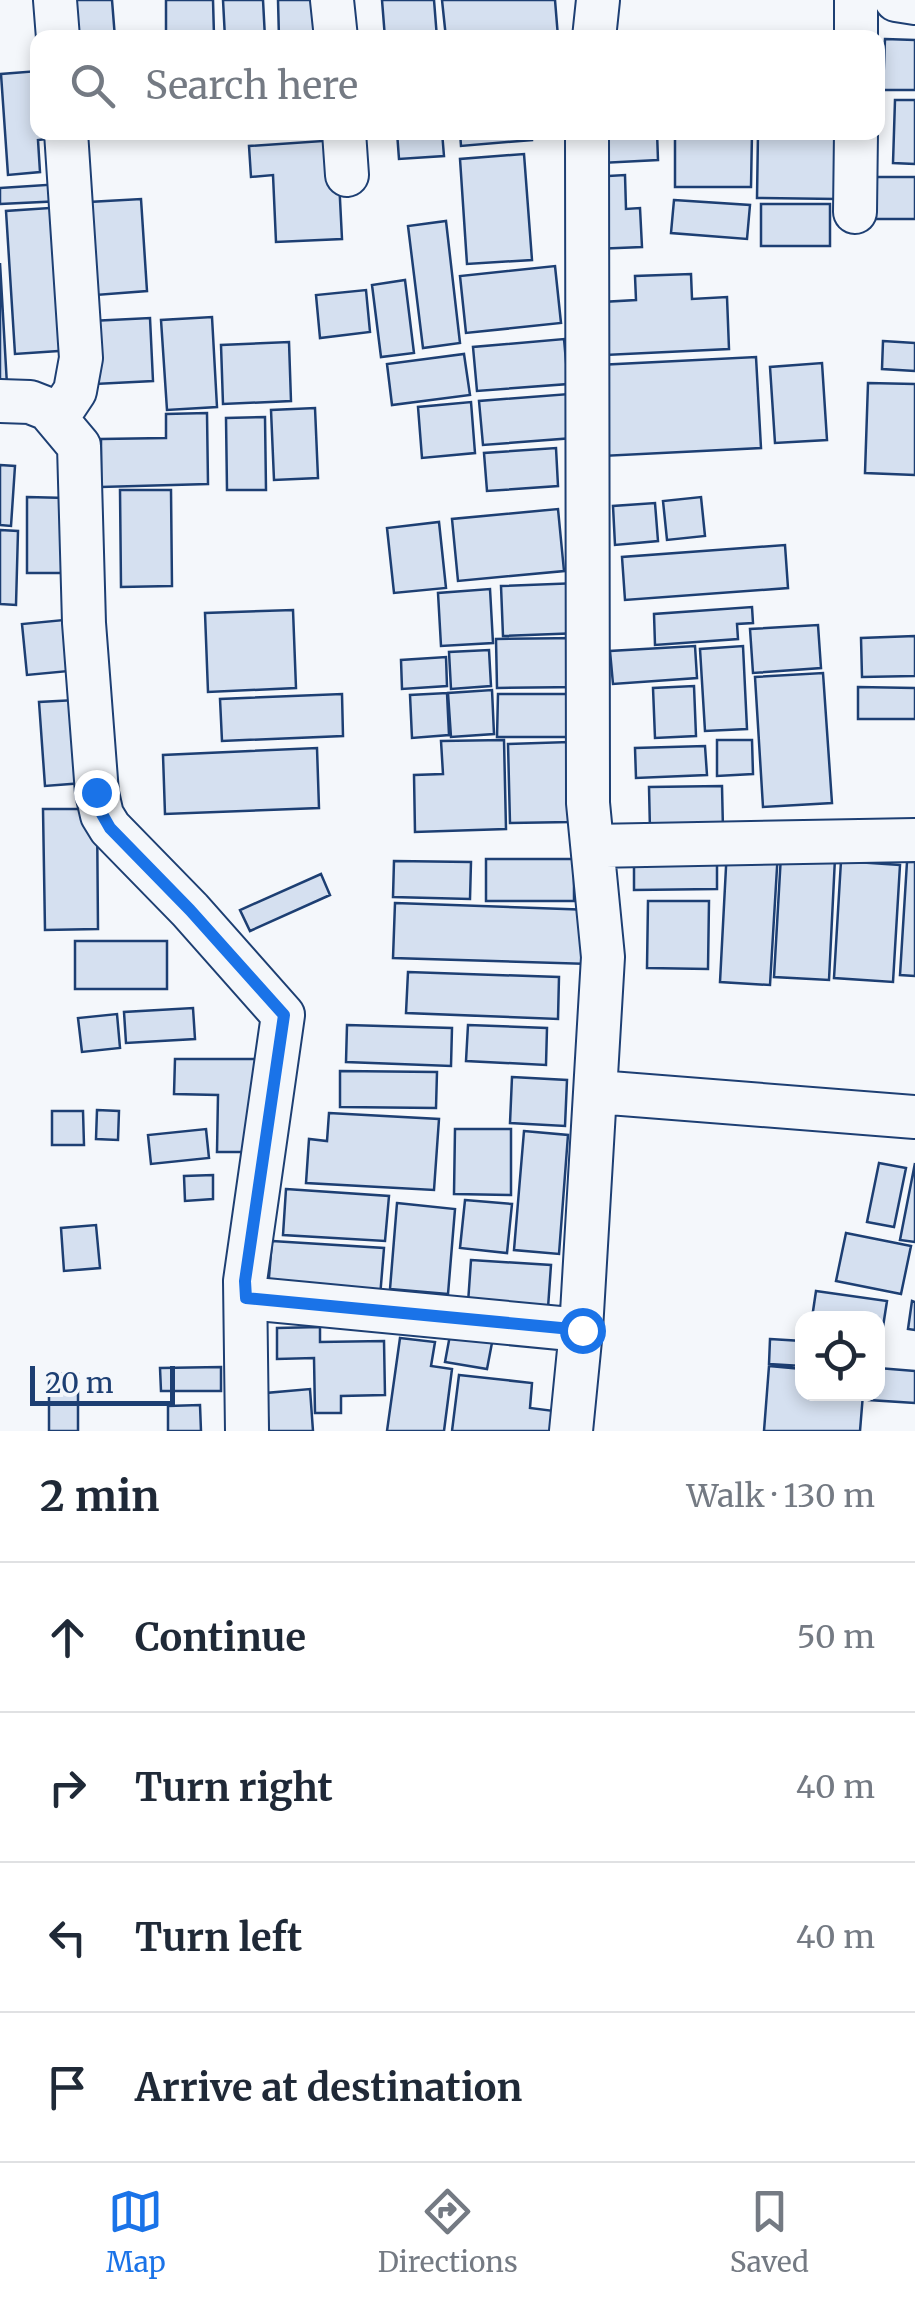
<!DOCTYPE html>
<html lang="en">
<head>
<meta charset="utf-8">
<style>
	body { margin:0; font-family:Merriweather,serif; background:#f6f6f7; color:#1f2937 }
	.controls { position:absolute; right:30px; bottom:30px; display:grid; overflow:hidden; border-radius:20px; box-shadow:0 5px 15px #0003 }
	.controls button { width:90px; height:90px; display:grid; place-items:center; padding:0; border:0; border-bottom:2px solid #e0e1e3; background:#fff; color:#1f2937; font:50px sans-serif }
	.scale { position:absolute; left:30px; bottom:25px; width:145px; box-sizing:border-box; padding-left:10px; border:5px solid #1d3f73; border-top:0; font-size:28px; line-height:35px; white-space:nowrap; color:#1d3f73; -webkit-text-stroke:8px #f4f7fb; paint-order:stroke }
	.stop { position:absolute; width:30px; height:30px; margin:-22px; border:8px solid #1a73e8; border-radius:50%; background:#fff }
	.stop.end { background:#1a73e8; border-color:#fff; box-shadow:0 2px 10px #0008 }
	.list { margin:0; padding:0; list-style:none }
	h2 { display:flex; justify-content:space-between; align-items:center; height:130px; margin:0; padding:0 40px; font-size:42px }
	h2 small { font-size:32px; font-weight:400; color:#747a83 }
	.list li { display:grid; grid-template-columns:65px 1fr auto; gap:30px; align-items:center; box-sizing:border-box; height:150px; padding:0 40px; border-top:2px solid #e0e1e3 }
	.list b { display:block; font-size:38px; white-space:nowrap }
	.list em { font-size:32px; font-style:normal; color:#747a83 }
	.icon { flex:none; width:55px; height:55px; fill:none; stroke:currentColor; stroke-width:2; stroke-linecap:round; stroke-linejoin:round }
	.map { position:relative; flex:none; width:915px; height:1431px; overflow:hidden }
	.search { position:absolute; background:#fff; box-shadow:0 5px 15px #0003; left:30px; right:30px; top:30px; height:110px; display:flex; align-items:center; gap:25px; box-sizing:border-box; padding:0 35px; border-radius:20px; color:#747a83; font-size:38px }
	.sheet { height:730px; background:#fff }
	nav { display:flex; justify-content:space-around; align-items:center; box-sizing:border-box; height:140px; border-top:2px solid #e0e1e3; background:#fff; font-size:28px; color:#747a83 }
	nav a { display:grid; justify-items:center; gap:5px }
	nav .on { color:#1a73e8 }
	.map>svg:first-child { display:block }
	.building { fill:#d5e0f0; stroke:#1d3f73; stroke-width:2.5 }
	.lines { fill:none; stroke-linecap:round; stroke-linejoin:round }
	.street-casing { stroke:#1d3f73; stroke-width:46 }
	.street { stroke:#f4f7fb; stroke-width:42 }
	.route { stroke:#1a73e8; stroke-width:12 }
</style>
</head>
<body>
<div class="map">
<svg width="915" height="1431" viewBox="0 0 915 1431">
	<rect width="100%" height="100%" fill="#f4f7fb"/>
	<path class="building" d="M 64,0 L 112,0 L 115,38 L 67,38 Z
		M 166,0 L 213,0 L 214,36 L 166,36 Z
		M 223,0 L 263,0 L 265,38 L 225,38 Z
		M 278,0 L 324,0 L 325,38 L 279,38 Z
		M 382,0 L 434,0 L 437,38 L 385,38 Z
		M 442,0 L 555,0 L 558,37 L 446,38 Z
		M 885,39 L 915,40 L 915,90 L 883,90 Z
		M 38,71 L 38,132 L 56,132 L 56,138 L 38,140 L 40,172 L 8,175 L 1,74 Z
		M 895,100 L 915,100 L 915,164 L 893,163 Z
		M 397,132 L 442,132 L 444,156 L 399,159 Z
		M 460,132 L 532,132 L 532,140 L 461,146 Z
		M 600,132 L 657,132 L 658,160 L 601,163 Z
		M 675,132 L 752,132 L 751,187 L 675,187 Z
		M 758,133 L 838,134 L 837,199 L 757,198 Z
		M 337,140 L 342,239 L 276,242 L 273,175 L 251,177 L 249,146 Z
		M 524,154 L 532,260 L 467,264 L 460,159 Z
		M 625,175 L 626,209 L 640,208 L 642,247 L 594,249 L 591,177 Z
		M 869,177 L 915,177 L 915,219 L 869,219 Z
		M 61,184 L 62,201 L 0,204 L 0,188 Z
		M 141,199 L 147,291 L 96,295 L 89,202 Z
		M 674,200 L 750,205 L 747,239 L 671,233 Z
		M 761,204 L 830,204 L 830,246 L 761,246 Z
		M 64,207 L 73,350 L 15,354 L 6,211 Z
		M 446,221 L 460,343 L 423,348 L 408,226 Z
		M 0,263 L 7,385 L 0,386 Z
		M 555,266 L 561,323 L 466,333 L 460,276 Z
		M 691,274 L 692,299 L 727,297 L 729,349 L 605,355 L 602,302 L 636,300 L 635,276 Z
		M 405,280 L 414,353 L 381,357 L 372,285 Z
		M 366,290 L 370,332 L 320,338 L 316,295 Z
		M 212,317 L 217,407 L 167,410 L 161,320 Z
		M 150,318 L 153,381 L 95,384 L 91,321 Z
		M 564,339 L 568,384 L 477,391 L 473,347 Z
		M 883,341 L 915,343 L 915,371 L 882,369 Z
		M 289,342 L 291,401 L 223,404 L 221,345 Z
		M 464,354 L 470,395 L 392,405 L 387,364 Z
		M 756,357 L 761,448 L 602,456 L 598,365 Z
		M 822,363 L 827,440 L 775,443 L 770,367 Z
		M 868,383 L 915,384 L 915,475 L 865,473 Z
		M 569,394 L 573,438 L 483,445 L 479,401 Z
		M 471,402 L 475,453 L 422,458 L 418,407 Z
		M 315,408 L 318,478 L 274,480 L 271,410 Z
		M 207,413 L 208,484 L 101,487 L 101,439 L 166,438 L 166,414 Z
		M 265,417 L 266,490 L 227,490 L 226,418 Z
		M 556,448 L 558,486 L 487,491 L 484,453 Z
		M 0,465 L 15,466 L 11,526 L 0,525 Z
		M 120,490 L 171,490 L 172,586 L 121,587 Z
		M 27,497 L 67,498 L 67,573 L 27,573 Z
		M 701,497 L 705,536 L 667,540 L 663,501 Z
		M 655,503 L 658,541 L 615,545 L 613,506 Z
		M 558,509 L 564,571 L 458,581 L 452,519 Z
		M 439,522 L 446,588 L 394,593 L 387,528 Z
		M 0,530 L 18,531 L 16,605 L 0,604 Z
		M 785,545 L 788,588 L 625,600 L 622,557 Z
		M 579,583 L 581,633 L 503,636 L 501,586 Z
		M 490,589 L 493,643 L 441,646 L 438,593 Z
		M 752,607 L 753,623 L 737,624 L 738,639 L 655,645 L 654,614 Z
		M 293,610 L 296,688 L 208,692 L 205,613 Z
		M 74,619 L 80,670 L 27,675 L 22,624 Z
		M 818,625 L 821,668 L 753,673 L 750,629 Z
		M 915,636 L 915,676 L 862,677 L 861,638 Z
		M 580,638 L 581,687 L 497,688 L 496,639 Z
		M 695,646 L 697,678 L 613,684 L 610,651 Z
		M 743,646 L 747,729 L 705,731 L 700,649 Z
		M 489,650 L 491,686 L 451,689 L 449,652 Z
		M 446,657 L 447,686 L 402,689 L 401,660 Z
		M 823,673 L 832,803 L 763,807 L 755,677 Z
		M 694,686 L 696,736 L 655,738 L 653,688 Z
		M 858,687 L 915,688 L 915,719 L 858,719 Z
		M 492,690 L 494,734 L 451,737 L 448,693 Z
		M 447,693 L 449,735 L 412,738 L 410,695 Z
		M 342,694 L 343,736 L 222,741 L 220,699 Z
		M 498,694 L 573,694 L 574,737 L 497,737 Z
		M 76,700 L 83,783 L 45,786 L 39,702 Z
		M 504,740 L 506,829 L 415,832 L 414,775 L 443,774 L 441,741 Z
		M 717,740 L 752,740 L 753,774 L 717,776 Z
		M 569,742 L 571,822 L 510,823 L 508,744 Z
		M 705,746 L 707,775 L 636,778 L 635,748 Z
		M 317,748 L 319,808 L 165,814 L 163,755 Z
		M 722,786 L 723,830 L 650,830 L 649,787 Z
		M 43,809 L 97,809 L 98,929 L 45,930 Z
		M 717,844 L 717,889 L 634,890 L 634,866 Z
		M 727,848 L 778,851 L 770,985 L 720,982 Z
		M 781,855 L 835,858 L 829,980 L 774,977 Z
		M 486,859 L 574,859 L 574,901 L 486,901 Z
		M 394,861 L 471,862 L 470,899 L 393,897 Z
		M 841,861 L 900,865 L 893,982 L 834,978 Z
		M 907,862 L 915,862 L 915,976 L 900,975 Z
		M 321,874 L 330,895 L 250,931 L 240,910 Z
		M 648,901 L 709,901 L 708,969 L 647,968 Z
		M 395,903 L 592,910 L 590,964 L 393,958 Z
		M 75,941 L 167,941 L 167,989 L 75,989 Z
		M 408,972 L 559,977 L 558,1019 L 406,1013 Z
		M 193,1008 L 195,1039 L 126,1043 L 124,1012 Z
		M 117,1014 L 120,1048 L 82,1052 L 78,1018 Z
		M 347,1025 L 452,1028 L 451,1066 L 346,1062 Z
		M 468,1025 L 547,1028 L 546,1065 L 466,1061 Z
		M 175,1059 L 262,1059 L 262,1152 L 217,1152 L 218,1095 L 174,1094 Z
		M 340,1071 L 437,1072 L 436,1108 L 340,1107 Z
		M 512,1077 L 567,1080 L 565,1126 L 510,1123 Z
		M 97,1110 L 119,1111 L 118,1140 L 96,1139 Z
		M 52,1111 L 83,1111 L 84,1145 L 52,1145 Z
		M 329,1113 L 439,1119 L 434,1190 L 306,1183 L 309,1139 L 327,1141 Z
		M 206,1129 L 209,1158 L 151,1164 L 148,1135 Z
		M 455,1129 L 511,1129 L 511,1195 L 454,1194 Z
		M 524,1131 L 568,1135 L 559,1254 L 514,1250 Z
		M 879,1163 L 906,1168 L 894,1227 L 867,1222 Z
		M 915,1163 L 915,1242 L 900,1240 Z
		M 213,1175 L 213,1199 L 185,1201 L 184,1176 Z
		M 286,1189 L 389,1196 L 385,1241 L 283,1235 Z
		M 465,1200 L 512,1204 L 507,1253 L 460,1248 Z
		M 397,1203 L 455,1209 L 448,1294 L 390,1289 Z
		M 96,1225 L 100,1268 L 64,1271 L 61,1228 Z
		M 846,1233 L 911,1246 L 901,1294 L 836,1281 Z
		M 272,1241 L 384,1248 L 380,1297 L 268,1289 Z
		M 471,1260 L 551,1265 L 548,1308 L 468,1303 Z
		M 816,1291 L 887,1301 L 880,1346 L 878,1345 L 878,1318 L 812,1318 Z
		M 912,1301 L 915,1302 L 915,1330 L 908,1329 Z
		M 453,1319 L 495,1327 L 487,1369 L 445,1362 Z
		M 320,1327 L 320,1342 L 384,1341 L 385,1395 L 341,1396 L 341,1413 L 315,1413 L 314,1358 L 277,1359 L 277,1328 Z
		M 400,1338 L 435,1342 L 431,1366 L 452,1369 L 444,1431 L 387,1431 Z
		M 770,1339 L 802,1341 L 802,1366 L 769,1364 Z
		M 769,1366 L 802,1369 L 802,1394 L 863,1394 L 860,1431 L 764,1431 Z
		M 221,1367 L 221,1391 L 161,1391 L 160,1368 Z
		M 878,1368 L 915,1371 L 915,1403 L 869,1400 L 870,1394 L 878,1394 Z
		M 49,1373 L 78,1374 L 78,1431 L 49,1431 Z
		M 459,1375 L 532,1383 L 530,1408 L 554,1411 L 552,1431 L 452,1431 Z
		M 310,1389 L 313,1431 L 269,1431 L 266,1393 Z
		M 200,1405 L 201,1431 L 168,1431 L 168,1406 Z"/>
	<g class="lines">
		<defs>
			<path id="street" d="M 55,0 L 58,38
				M 332,0 L 336,38
				M 896,0 L 915,3
				M 594,38 L 598,0
				M 856,38 L 856,0
				M 344,132 L 347,175
				M 855,212 L 856,132
				M 0,401 L 30,402 L 48,409 L 79,446 L 84,623 L 97,793 L 102,815 L 110,828 L 190,910 L 283,1015 L 245,1281 L 247,1431
				M 57,418 L 75,391 L 81,358 L 66,132
				M 593,846 L 915,840
				M 597,1092 L 915,1117
				M 246,1298 L 581,1330
				M 571,1431 L 581,1330 L 603,957 L 588,803 L 587,132"/>
		</defs>
		<use href="#street" class="street-casing"/>
		<use href="#street" class="street"/>
	</g>
	<g class="lines">
		<path class="route" d="M 96,792 L 102,814 L 110,828 L 190,910 L 284,1015 L 245,1281 L 246,1298 L 582,1330"/>
	</g>
</svg>
<div class="controls">
<button><svg class="icon" aria-label="locate" viewBox="0 0 24 24"><circle cx="12" cy="12" r="6"/><path d="M12 2v4M12 18v4M2 12h4M18 12h4"/></svg></button>
</div>
<div class="scale">20 m</div>
<div class="stop" style="left:582px;top:1330px"></div>
<div class="stop end" style="left:96px;top:792px"></div>
<div class="search"><svg class="icon" aria-label="search" viewBox="0 0 24 24"><circle cx="10" cy="10" r="6"/><path d="M15 15l6 6"/></svg>Search here</div>
</div>
<section class="sheet">
<h2>2 min<small>Walk · 130 m</small></h2>
<ul class="list">
<li><svg class="icon" aria-label="ahead" viewBox="0 0 24 24"><path d="M12 20V5M6 11l6-6 6 6"/></svg><div><b>Continue</b></div><em>50 m</em></li>
<li><svg class="icon" aria-label="right" viewBox="0 0 24 24"><path d="M7 20v-9h11M14 6l5 5-5 5"/></svg><div><b>Turn right</b></div><em>40 m</em></li>
<li><svg class="icon" aria-label="left" viewBox="0 0 24 24"><path d="M17 20v-9H6M10 6l-5 5 5 5"/></svg><div><b>Turn left</b></div><em>40 m</em></li>
<li><svg class="icon" aria-label="arrive" viewBox="0 0 24 24"><path d="M6 21V4h12l-3 4 3 4H6"/></svg><div><b>Arrive at destination</b></div></li>
</ul>
</section>
<nav>
<a class="on"><svg class="icon" aria-label="map" viewBox="0 0 24 24"><path d="M3 6l6-2 6 2 6-2v14l-6 2-6-2-6 2zM9 4v14M15 6v14"/></svg>Map</a>
<a><svg class="icon" aria-label="directions" viewBox="0 0 24 24"><path d="M12 3l9 9-9 9-9-9zM9 14v-3h6M13 9l2 2-2 2"/></svg>Directions</a>
<a><svg class="icon" aria-label="saved" viewBox="0 0 24 24"><path d="M7 4h10v16l-5-4-5 4z"/></svg>Saved</a>
</nav>
</body>
</html>
